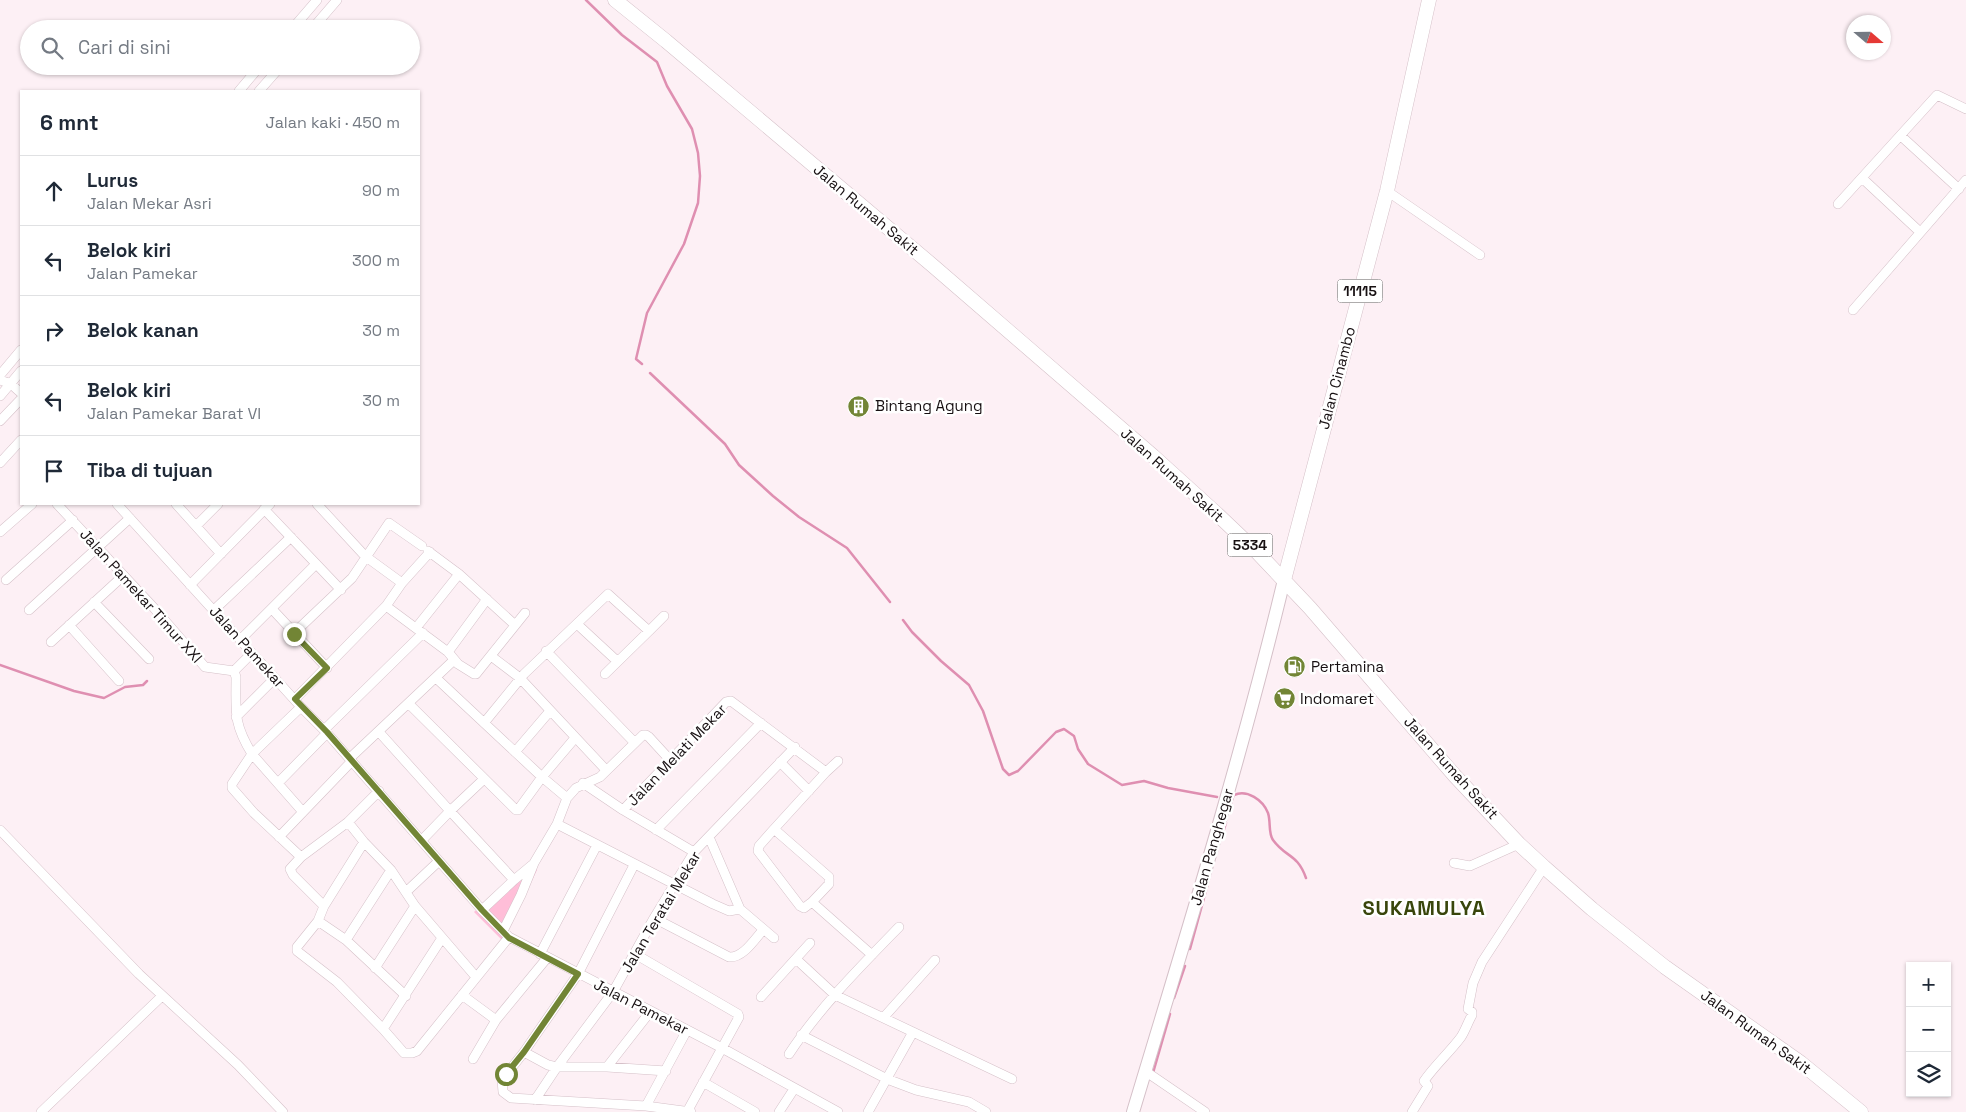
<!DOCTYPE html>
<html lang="id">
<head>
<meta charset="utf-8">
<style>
	body { margin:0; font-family:"Space Grotesk",sans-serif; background:#f6f6f7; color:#1f2937 }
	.controls { position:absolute; right:15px; bottom:15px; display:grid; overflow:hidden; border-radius:0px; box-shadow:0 1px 4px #0004 }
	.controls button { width:45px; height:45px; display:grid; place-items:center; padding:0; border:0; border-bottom:1px solid #e0e1e3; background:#fff; color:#1f2937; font:25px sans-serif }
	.compass { position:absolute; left:1846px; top:15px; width:45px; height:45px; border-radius:50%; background:#fff; box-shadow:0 1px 4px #0004; rotate:110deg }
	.stop { position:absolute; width:15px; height:15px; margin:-11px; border:4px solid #728535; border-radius:50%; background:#fff }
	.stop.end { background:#728535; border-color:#fff; box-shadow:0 1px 5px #0008 }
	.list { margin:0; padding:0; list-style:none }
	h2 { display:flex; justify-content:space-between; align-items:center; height:65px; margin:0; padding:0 20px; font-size:21px }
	h2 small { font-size:16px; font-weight:400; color:#747a83 }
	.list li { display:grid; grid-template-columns:32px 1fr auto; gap:15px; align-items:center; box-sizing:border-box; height:70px; padding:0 20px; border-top:1px solid #e0e1e3 }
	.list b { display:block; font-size:19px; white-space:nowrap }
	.list p { margin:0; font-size:16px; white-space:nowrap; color:#747a83 }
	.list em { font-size:16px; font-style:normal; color:#747a83 }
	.icon { flex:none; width:28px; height:28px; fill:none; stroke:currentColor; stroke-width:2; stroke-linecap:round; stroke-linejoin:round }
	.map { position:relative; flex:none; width:1966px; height:1112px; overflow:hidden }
	.search { position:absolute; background:#fff; box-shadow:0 1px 4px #0004; left:20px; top:20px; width:400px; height:55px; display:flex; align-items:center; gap:12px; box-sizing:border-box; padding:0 18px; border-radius:28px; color:#747a83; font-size:19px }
	.panel { position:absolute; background:#fff; box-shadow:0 1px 4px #0004; left:20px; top:90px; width:400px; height:415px; border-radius:0px }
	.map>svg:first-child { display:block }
	.green { fill:#ffbed8 }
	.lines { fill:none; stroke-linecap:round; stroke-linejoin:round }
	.stream { stroke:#df8fb1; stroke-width:2.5 }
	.street-casing { stroke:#d5c0c8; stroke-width:10 }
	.secondary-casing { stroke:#d5c0c8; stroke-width:14 }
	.primary-casing { stroke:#d5c0c8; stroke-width:15 }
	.street { stroke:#fff; stroke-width:9 }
	.secondary { stroke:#fff; stroke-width:12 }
	.primary { stroke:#fff; stroke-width:14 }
	.route { stroke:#728535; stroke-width:6 }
	.labels { text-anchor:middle; stroke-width:5; stroke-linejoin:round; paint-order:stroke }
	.shield { fill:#fff; stroke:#5d5859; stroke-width:1 }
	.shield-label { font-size:14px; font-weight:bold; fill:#171012 }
	.street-label { font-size:15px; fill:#171012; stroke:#fff }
	.poi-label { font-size:15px; fill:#171012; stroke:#fff; text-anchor:start }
	.district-label { font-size:20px; font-weight:bold; letter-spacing:1px; fill:#39460c; stroke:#fff }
</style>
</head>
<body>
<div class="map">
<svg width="1966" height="1112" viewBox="0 0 1966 1112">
	<rect width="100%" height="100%" fill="#fdf0f5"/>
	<path class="green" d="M 531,860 L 537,870 L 503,941 L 474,912 Z"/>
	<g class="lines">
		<path class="stream" d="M 586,0 L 622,35 L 657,62 L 667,86 L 692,129 L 698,153 L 700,176 L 698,203 L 684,244 L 647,313 L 636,359 L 642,364
			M 650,373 L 725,444 L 739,465 L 773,496 L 799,517 L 847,548 L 890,602
			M 903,620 L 912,632 L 941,661 L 969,685 L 983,711 L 1003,769 L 1009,775 L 1018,771 L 1056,732 L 1064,729 L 1074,736 L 1078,749 L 1088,764 L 1122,785 L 1144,781 L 1168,788 L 1217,797
			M 0,665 L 74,691 L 104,698 L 125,687 L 143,685 L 147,681
			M 1234,795 C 1247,789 1263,800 1268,813 C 1271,822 1268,833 1273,840 C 1286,858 1297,853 1306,878
			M 1229,810 L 1234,794
			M 1221,839 L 1226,823
			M 1190,949 L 1210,876
			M 1174,998 L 1185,966
			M 1153,1073 L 1170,1014"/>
		<defs>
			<path id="street" d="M 292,29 L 317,0
				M 312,29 L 337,0
				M 239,91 L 260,66
				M 259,91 L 281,66
				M 1901,136 L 1959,189
				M 1862,178 L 1920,232
				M 1387,191 L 1480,255
				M 1838,204 L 1937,95 L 1966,109
				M 1853,310 L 1966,180
				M 0,375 L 21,350
				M 0,380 L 11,384 L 21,393
				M 0,396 L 21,371
				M 0,421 L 21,399
				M 0,463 L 21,440
				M 57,504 L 154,608 L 205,667 L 234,671
				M 117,504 L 301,707 L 327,733 L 482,910 L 509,937 L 722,1048 L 838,1112
				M 176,504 L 221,554
				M 317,504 L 365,556 L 402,583
				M 264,509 L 341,590
				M 196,526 L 218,504
				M 0,532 L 32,504
				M 428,551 L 459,574 L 515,625
				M 6,580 L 73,520
				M 190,585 L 270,504
				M 94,602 L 149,659
				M 386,606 L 448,652 L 458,664 L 474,674 L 476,674 L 525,613
				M 272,609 L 327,668
				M 29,610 L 130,518
				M 214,610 L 291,537
				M 577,624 L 617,661
				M 69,625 L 119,681
				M 416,628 L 459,574
				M 649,631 L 664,616
				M 294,633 L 352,578 L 389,523 L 422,546
				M 240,640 L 316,564
				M 51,642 L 123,576
				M 546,651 L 635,743
				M 448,652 L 487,599
				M 491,656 L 520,678 L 606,770
				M 234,671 L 236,677 C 236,712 233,723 252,754 L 232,784 L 232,788 L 254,813 L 301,857
				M 234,671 L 252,653
				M 436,678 L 542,777 L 567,798 L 557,824 L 534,863 L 521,895 L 503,931
				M 295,699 L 386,606 L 402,583 L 430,552
				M 409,704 L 516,810 L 518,810 L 542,777 L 575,738
				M 301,707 L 252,754 L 303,812
				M 236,717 L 275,678
				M 484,723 L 524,674 L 608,594 L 649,631 L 605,674
				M 324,730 L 423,633
				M 379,732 L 450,811 L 484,779
				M 515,752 L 550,711
				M 350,758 L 454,660
				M 780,762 L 809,791
				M 826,772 L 838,761
				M 278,783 L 327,733
				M 583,783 L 623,810 L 694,852
				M 567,798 L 576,788 L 600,777 L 643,735 L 646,735 L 649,737 L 671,761
				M 623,810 L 726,702 L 731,701 L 826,772 L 774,829 L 829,877 L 829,884 L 812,902 L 804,908 L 800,906 L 758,851 L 759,846 L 774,829
				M 348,822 L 364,842 L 391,870 L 415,906 L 476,977
				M 557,824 L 713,904 L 729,911 L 740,909
				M 0,830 L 139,974 L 238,1065 L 283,1112
				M 656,830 L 761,723
				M 279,837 L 352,761
				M 709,837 L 740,909 L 774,938
				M 422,840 L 450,811 L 514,880 L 532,865
				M 364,842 L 324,906 L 318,921 L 297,947 L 297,951 L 337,982 L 383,1029 L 404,1053 L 412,1053 L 417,1051 L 509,937
				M 1454,863 L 1470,866 L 1519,844
				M 634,865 L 578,974 L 524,1052 L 502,1080 L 503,1092 L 511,1098 L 646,1106 L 691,1112
				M 407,891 L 439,861
				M 812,902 L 872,955
				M 324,906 L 293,875 L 290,869 L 301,857 L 348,822 L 379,791
				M 482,910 L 514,880
				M 654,918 L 729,957 C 743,958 754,940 763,930
				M 318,921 L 346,940 L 406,996
				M 346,940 L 391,870
				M 540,954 L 597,845
				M 635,954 L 738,1014 L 739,1017 L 687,1112
				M 796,959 L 835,995 L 1012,1079
				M 375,968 L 415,906
				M 462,995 L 496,1020 L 547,958
				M 761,997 L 810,943
				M 884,1017 L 935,960
				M 383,1029 L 442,938
				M 801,1035 L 887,1079 L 916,1090 L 969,1102 L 986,1112
				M 524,1052 L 548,1065 L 557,1067 L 607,1067 L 666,1071
				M 789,1054 C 820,1007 860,967 899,927
				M 473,1059 L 496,1020
				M 607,1067 L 650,1012
				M 1145,1071 L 1205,1112
				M 703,1082 L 755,1112
				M 535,1100 L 557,1067 L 613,992 L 654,918 L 694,852 L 795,747
				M 646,1106 L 687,1030
				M 41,1112 L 162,996
				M 779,1112 L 794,1089
				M 868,1112 L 913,1032
				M 1412,1112 L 1428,1086 L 1424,1081 C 1435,1065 1449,1053 1461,1037 C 1465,1031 1468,1022 1472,1015 L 1472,1012 L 1468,1009 L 1473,983 L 1482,962 L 1544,867"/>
			<path id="secondary" d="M 1133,1112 C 1186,936 1241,759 1284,580"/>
			<path id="primary" d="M 615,0 L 666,41 L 932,265 L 1153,456 L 1217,514 L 1257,552 L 1310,608 L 1455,776 L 1519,844 L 1544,867 L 1592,909 L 1665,967 L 1801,1063 L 1861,1112
				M 1284,580 L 1387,191 L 1429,0"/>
		</defs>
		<use href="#street" class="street-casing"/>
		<use href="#secondary" class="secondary-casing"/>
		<use href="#primary" class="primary-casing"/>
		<use href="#street" class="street"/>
		<use href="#secondary" class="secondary"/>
		<use href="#primary" class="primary"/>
	</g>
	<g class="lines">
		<path class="route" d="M 294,634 L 327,668 L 295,699 L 327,732 L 482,910 L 509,938 L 578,974 L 524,1052 L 506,1074"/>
	</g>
	<defs>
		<symbol id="building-disc" viewBox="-11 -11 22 22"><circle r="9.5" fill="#728535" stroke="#fff"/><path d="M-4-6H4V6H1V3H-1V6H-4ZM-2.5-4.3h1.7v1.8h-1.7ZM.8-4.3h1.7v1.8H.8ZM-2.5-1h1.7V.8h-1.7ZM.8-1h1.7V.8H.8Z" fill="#fff"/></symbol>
		<symbol id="fuel-disc" viewBox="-11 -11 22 22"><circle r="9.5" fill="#728535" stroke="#fff"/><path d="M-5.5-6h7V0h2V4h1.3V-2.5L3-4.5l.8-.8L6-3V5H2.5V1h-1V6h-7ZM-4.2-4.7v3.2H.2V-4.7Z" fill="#fff"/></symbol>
		<symbol id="supermarket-disc" viewBox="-11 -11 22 22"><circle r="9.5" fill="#728535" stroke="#fff"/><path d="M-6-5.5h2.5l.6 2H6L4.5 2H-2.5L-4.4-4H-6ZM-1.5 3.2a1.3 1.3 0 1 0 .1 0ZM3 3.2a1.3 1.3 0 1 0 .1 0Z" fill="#fff"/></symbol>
	</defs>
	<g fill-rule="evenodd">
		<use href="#building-disc" x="846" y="394" width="25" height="25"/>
		<use href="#fuel-disc" x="1282" y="654" width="25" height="25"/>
		<use href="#supermarket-disc" x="1272" y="686" width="25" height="25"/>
	</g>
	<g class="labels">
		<g class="shield">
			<rect x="1337.5" y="279.5" width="45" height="23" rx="4"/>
			<rect x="1227.5" y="533.5" width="45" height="23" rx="4"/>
		</g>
		<g class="shield-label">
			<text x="1360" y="296">11115</text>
			<text x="1250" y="550">5334</text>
		</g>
		<g class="street-label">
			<text transform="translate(866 210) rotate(40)" y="5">Jalan Rumah Sakit</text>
			<text transform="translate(1337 378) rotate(-75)" y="5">Jalan Cinambo</text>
			<text transform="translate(1172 475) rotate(42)" y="5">Jalan Rumah Sakit</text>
			<text transform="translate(141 596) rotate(48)" y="5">Jalan Pamekar Timur XXI</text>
			<text transform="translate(247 647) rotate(48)" y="5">Jalan Pamekar</text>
			<text transform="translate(677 755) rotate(-46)" y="5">Jalan Melati Mekar</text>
			<text transform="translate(1451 768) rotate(48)" y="5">Jalan Rumah Sakit</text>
			<text transform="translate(1212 847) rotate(-74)" y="5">Jalan Panghegar</text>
			<text transform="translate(661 912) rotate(-59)" y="5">Jalan Teratai Mekar</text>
			<text transform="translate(641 1007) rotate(27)" y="5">Jalan Pamekar</text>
			<text transform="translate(1756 1032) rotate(36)" y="5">Jalan Rumah Sakit</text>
		</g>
		<g class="poi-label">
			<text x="875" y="411">Bintang Agung</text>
			<text x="1311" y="672">Pertamina</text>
			<text x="1300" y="704">Indomaret</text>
		</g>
		<g class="district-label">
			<text x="1424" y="915">SUKAMULYA</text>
		</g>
	</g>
</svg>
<div class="controls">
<button>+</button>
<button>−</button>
<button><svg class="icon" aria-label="layers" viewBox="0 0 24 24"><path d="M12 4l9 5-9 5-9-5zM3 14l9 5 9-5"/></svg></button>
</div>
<svg class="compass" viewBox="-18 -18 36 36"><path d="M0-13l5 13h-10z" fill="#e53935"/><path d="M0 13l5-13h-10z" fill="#747a83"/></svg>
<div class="stop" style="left:506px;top:1074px"></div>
<div class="stop end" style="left:294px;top:634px"></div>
<div class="search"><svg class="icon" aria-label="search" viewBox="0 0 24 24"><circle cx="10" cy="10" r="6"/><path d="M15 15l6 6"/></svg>Cari di sini</div>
<section class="panel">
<h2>6 mnt<small>Jalan kaki · 450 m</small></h2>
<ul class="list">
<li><svg class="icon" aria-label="ahead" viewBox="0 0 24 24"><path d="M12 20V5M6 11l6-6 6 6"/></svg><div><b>Lurus</b><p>Jalan Mekar Asri</p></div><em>90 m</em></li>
<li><svg class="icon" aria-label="left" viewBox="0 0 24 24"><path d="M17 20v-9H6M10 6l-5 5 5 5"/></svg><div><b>Belok kiri</b><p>Jalan Pamekar</p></div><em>300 m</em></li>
<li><svg class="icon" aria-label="right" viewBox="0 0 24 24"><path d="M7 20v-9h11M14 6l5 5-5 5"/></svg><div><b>Belok kanan</b></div><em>30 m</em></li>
<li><svg class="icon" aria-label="left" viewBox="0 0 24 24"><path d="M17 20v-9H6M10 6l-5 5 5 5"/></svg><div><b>Belok kiri</b><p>Jalan Pamekar Barat VI</p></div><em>30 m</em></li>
<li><svg class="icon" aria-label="arrive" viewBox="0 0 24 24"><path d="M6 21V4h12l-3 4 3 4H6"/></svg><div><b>Tiba di tujuan</b></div></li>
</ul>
</section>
</div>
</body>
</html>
